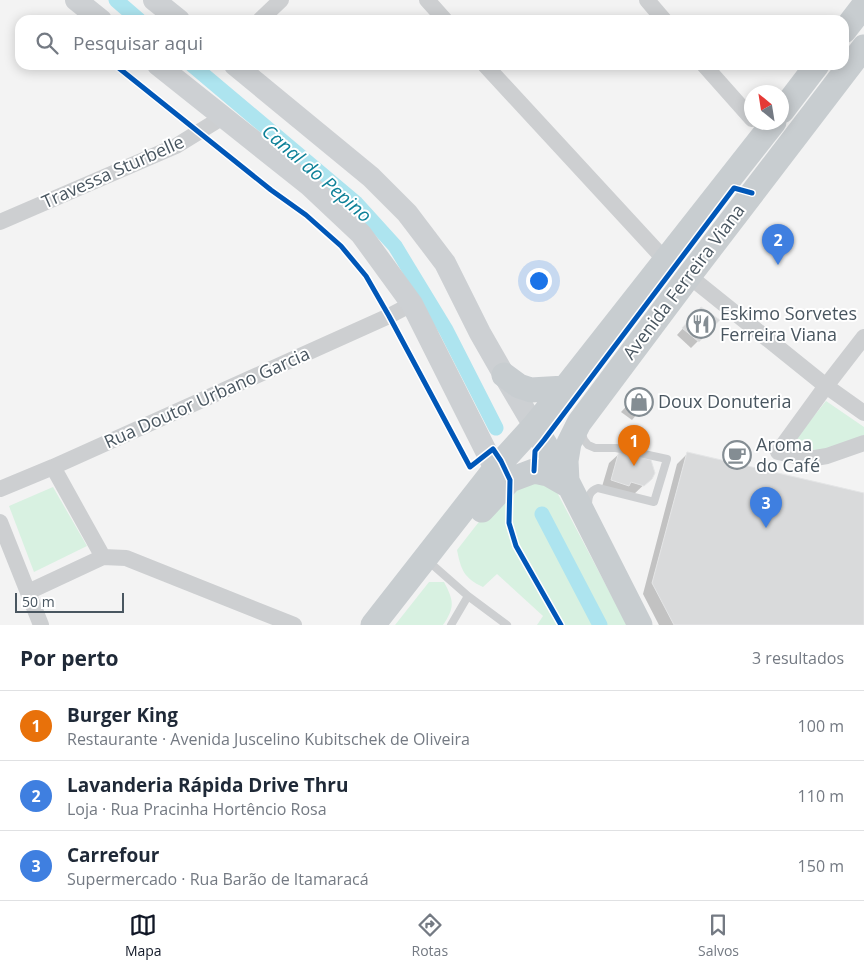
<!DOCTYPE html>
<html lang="pt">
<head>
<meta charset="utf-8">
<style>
	body { margin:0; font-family:"Open Sans",sans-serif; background:#f2f2f3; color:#1f2937 }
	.compass { position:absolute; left:744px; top:85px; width:45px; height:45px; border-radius:50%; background:#fff; box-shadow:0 2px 12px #0003; rotate:330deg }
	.scale { position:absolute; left:15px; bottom:12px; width:109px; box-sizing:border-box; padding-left:5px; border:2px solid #495660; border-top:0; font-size:14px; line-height:18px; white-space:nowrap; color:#495660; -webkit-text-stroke:4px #fff; paint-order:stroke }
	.you { position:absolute; left:538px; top:280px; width:18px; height:18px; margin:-12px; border:4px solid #fff; border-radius:50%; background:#1a73e8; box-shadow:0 0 0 8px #1a73e833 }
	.badge { display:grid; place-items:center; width:32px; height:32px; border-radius:50%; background:#111827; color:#fff; font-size:16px; font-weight:700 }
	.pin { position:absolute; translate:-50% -41px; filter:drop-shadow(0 1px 2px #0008) }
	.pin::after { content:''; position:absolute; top:26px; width:18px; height:15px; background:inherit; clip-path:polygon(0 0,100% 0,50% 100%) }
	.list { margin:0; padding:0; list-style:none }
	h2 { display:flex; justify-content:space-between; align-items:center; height:65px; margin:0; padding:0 20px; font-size:21px }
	h2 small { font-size:16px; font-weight:400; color:#747a83 }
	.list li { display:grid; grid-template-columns:32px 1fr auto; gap:15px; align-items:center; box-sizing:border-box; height:70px; padding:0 20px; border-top:1px solid #e0e1e3 }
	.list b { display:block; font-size:19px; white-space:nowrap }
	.list p { margin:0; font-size:16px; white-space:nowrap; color:#747a83 }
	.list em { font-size:16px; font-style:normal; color:#747a83 }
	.icon { flex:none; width:28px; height:28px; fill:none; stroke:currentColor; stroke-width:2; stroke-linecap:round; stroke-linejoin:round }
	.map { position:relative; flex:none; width:864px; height:625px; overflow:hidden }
	.search { position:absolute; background:#fff; box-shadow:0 2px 12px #0003; left:15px; right:15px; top:15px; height:55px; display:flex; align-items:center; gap:12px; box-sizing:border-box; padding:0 18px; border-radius:15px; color:#747a83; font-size:19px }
	.sheet { height:275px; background:#fff }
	nav { display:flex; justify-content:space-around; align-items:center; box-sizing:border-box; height:70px; border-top:1px solid #e0e1e3; background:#fff; font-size:14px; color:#747a83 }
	nav a { display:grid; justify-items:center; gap:2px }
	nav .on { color:#111827 }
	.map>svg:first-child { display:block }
	.green { fill:#d8f1e1 }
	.shadow { fill:#0003 }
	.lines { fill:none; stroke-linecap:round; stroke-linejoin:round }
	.canal { stroke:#ade4ef; stroke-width:15 }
	.building { fill:#d9dadb; stroke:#e4e5e6 }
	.lane { stroke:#cdcfd1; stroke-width:8 }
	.street { stroke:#cdcfd1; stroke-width:16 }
	.secondary { stroke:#cdd0d3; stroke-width:22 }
	.primary { stroke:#c8cdd0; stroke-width:25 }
	.cycleway-casing { stroke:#fff; stroke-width:8 }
	.cycleway { stroke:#0057b8; stroke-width:5 }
	.labels { text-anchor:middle; stroke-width:4; stroke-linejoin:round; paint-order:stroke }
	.street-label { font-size:18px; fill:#495660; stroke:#fff }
	.poi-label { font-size:18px; fill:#495660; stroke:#fff; text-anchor:start }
	.water-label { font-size:19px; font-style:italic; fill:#0d8198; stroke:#fff }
</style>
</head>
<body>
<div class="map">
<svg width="864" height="625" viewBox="0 0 864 625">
	<rect width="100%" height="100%" fill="#f3f3f3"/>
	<path class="green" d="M 826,401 L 864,427 L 864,437 L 808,456 L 789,447 Z
		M 551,481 L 627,625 L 537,625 L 543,616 L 497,574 L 483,587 C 464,578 461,570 457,550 L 492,505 L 514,482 Z
		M 53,487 L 87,546 L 34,572 L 9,506 Z
		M 429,582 L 444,582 C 454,601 455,607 443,625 L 395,625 Z"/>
	<path class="shadow" d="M 694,316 L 718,321 L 691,348 L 677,335 Z
		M 639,393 L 649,400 L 632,420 L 621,412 Z
		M 620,453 L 651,478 L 632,496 L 601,490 L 609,463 Z
		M 688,453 L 864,494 L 864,625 L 659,625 L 643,594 L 677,464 Z"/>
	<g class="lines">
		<path class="canal" d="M 116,0 L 139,20
			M 192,65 L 356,203 L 395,246 L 446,330 L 496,428
			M 542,514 L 600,625"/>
	</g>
	<path class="building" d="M 701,307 L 720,320 L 699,342 L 682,328 Z
		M 638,392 L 651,400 L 640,414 L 627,404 Z
		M 619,451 L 651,460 L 655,473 L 652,479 L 644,486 L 631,482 L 629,486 L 611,480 Z
		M 687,452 L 864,493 L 864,625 L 674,625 L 652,583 Z"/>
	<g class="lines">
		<path class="lane" d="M 581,431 L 584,440 L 588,445 L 595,448 L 616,448 L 667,459 L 654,502 L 598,488 C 589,491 588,497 588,506
			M 427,560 L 468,596 L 451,625
			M 468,596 L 507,625"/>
		<path class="street" d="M 427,0 L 445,20
			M 647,0 L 664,20
			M 260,20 L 281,0
			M 485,65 L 665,260
			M 704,65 L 752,119
			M 0,222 L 176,146 L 223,117
			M 689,276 L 826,386 L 864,413
			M 864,337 L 826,386 L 778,452 L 809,459 L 827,456 L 864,443
			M 53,467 L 103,557
			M 0,489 L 53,467 L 389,316 L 412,304
			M 0,522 L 41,625
			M 28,592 L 103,557 L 126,558 L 294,625"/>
		<path class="secondary" d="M 76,0 L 101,20
			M 154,0 L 179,20
			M 158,65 L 310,186 L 361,234 L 412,304 L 495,469
			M 235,65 L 371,177 L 407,213 L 445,263 L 480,333 L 504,375 L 534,426"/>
		<path class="primary" d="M 844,31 L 864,5
			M 782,111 L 817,65
			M 504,375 L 519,386 L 531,390 L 565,388
			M 534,426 L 567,481 L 640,625
			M 567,481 L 566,461 L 569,443 L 579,423 L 689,276 L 864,47
			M 482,510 L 510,480 L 534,471 L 548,474 L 569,486
			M 373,625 L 495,469 L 534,426 L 565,388 L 774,122"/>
		<defs>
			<path id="cycleway" d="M 115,65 L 271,190 L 306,215 L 341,246 L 366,276 L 389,316 L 470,467 L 493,449 L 501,461 L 510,480 L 509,523 L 516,546 L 561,625
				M 534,471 L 535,451 L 544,440 L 734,188 L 752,193"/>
		</defs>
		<use href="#cycleway" class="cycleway-casing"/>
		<use href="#cycleway" class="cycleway"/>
	</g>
	<defs>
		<symbol id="restaurant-ring" viewBox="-11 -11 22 22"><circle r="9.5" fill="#fff" stroke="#848d93" stroke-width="1.5"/><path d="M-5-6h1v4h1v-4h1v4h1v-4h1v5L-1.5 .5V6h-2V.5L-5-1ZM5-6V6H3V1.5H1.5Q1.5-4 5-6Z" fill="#848d93"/></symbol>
		<symbol id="shop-ring" viewBox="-11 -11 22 22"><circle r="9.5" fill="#fff" stroke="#848d93" stroke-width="1.5"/><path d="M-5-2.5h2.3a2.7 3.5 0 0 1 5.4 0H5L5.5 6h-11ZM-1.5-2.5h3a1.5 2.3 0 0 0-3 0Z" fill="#848d93"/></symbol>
		<symbol id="cafe-ring" viewBox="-11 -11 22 22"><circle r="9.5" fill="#fff" stroke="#848d93" stroke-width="1.5"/><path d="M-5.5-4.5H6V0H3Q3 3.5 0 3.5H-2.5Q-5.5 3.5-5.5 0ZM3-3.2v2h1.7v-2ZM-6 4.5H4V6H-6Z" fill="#848d93"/></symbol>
	</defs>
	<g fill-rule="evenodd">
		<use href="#restaurant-ring" x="685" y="308" width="32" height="32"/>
		<use href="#shop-ring" x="623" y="386" width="32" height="32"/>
		<use href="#cafe-ring" x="721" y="439" width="32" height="32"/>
	</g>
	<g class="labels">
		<g class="street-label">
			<text transform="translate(113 172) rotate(-24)" y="6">Travessa Sturbelle</text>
			<text transform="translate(684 282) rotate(-53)" y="6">Avenida Ferreira Viana</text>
			<text transform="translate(207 398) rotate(-24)" y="6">Rua Doutor Urbano Garcia</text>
		</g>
		<g class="poi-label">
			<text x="720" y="320">Eskimo Sorvetes<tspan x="720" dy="21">Ferreira Viana</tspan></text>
			<text x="658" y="408">Doux Donuteria</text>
			<text x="756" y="451">Aroma<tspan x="756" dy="21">do Café</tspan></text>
		</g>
		<g class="water-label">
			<text transform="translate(317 173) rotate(41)" y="7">Canal do Pepino</text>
		</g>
	</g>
</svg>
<svg class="compass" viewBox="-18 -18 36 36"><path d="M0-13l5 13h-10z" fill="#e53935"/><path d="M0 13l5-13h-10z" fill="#747a83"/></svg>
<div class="scale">50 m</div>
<div class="you"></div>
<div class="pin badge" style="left:634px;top:466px;background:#e8710a">1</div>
<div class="pin badge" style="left:778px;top:265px;background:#3f7fe0">2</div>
<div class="pin badge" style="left:766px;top:528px;background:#3f7fe0">3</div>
<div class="search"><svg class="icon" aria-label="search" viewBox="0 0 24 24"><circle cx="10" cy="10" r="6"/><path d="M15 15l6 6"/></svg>Pesquisar aqui</div>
</div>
<section class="sheet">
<h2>Por perto<small>3 resultados</small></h2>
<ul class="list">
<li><span class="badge" style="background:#e8710a">1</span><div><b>Burger King</b><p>Restaurante · Avenida Juscelino Kubitschek de Oliveira</p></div><em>100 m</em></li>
<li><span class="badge" style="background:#3f7fe0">2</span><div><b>Lavanderia Rápida Drive Thru</b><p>Loja · Rua Pracinha Hortêncio Rosa</p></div><em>110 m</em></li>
<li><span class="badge" style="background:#3f7fe0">3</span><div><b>Carrefour</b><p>Supermercado · Rua Barão de Itamaracá</p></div><em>150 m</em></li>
</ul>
</section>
<nav>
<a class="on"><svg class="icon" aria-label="map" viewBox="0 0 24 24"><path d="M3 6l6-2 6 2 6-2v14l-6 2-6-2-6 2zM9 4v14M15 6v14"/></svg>Mapa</a>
<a><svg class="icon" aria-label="directions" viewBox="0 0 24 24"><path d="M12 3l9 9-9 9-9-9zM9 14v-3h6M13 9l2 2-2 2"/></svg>Rotas</a>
<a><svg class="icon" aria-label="saved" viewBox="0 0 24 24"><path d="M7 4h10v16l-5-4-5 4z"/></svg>Salvos</a>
</nav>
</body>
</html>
